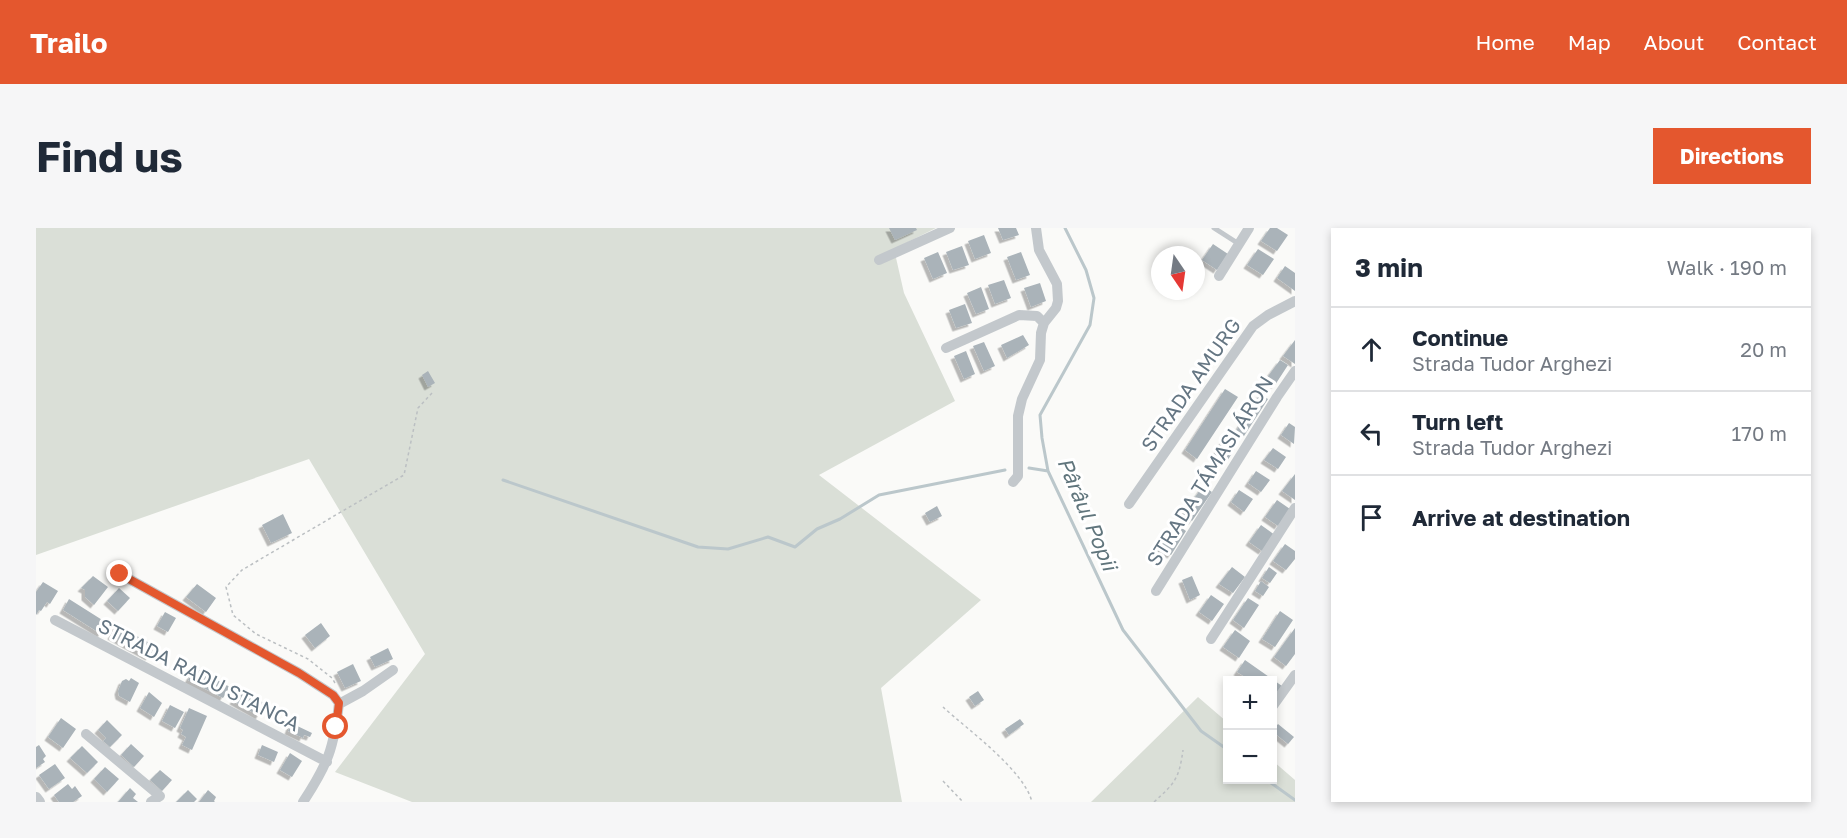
<!DOCTYPE html>
<html lang="en">
<head>
<meta charset="utf-8">
<style>
	body { margin:0; font-family:"Golos Text",sans-serif; background:#f6f6f7; color:#1f2937 }
	.controls { position:absolute; right:18px; bottom:18px; display:grid; overflow:hidden; border-radius:0px; box-shadow:0 3px 9px #0003 }
	.controls button { width:54px; height:54px; display:grid; place-items:center; padding:0; border:0; border-bottom:2px solid #e0e1e3; background:#fff; color:#1f2937; font:30px sans-serif }
	.compass { position:absolute; left:1115px; top:18px; width:54px; height:54px; border-radius:50%; background:#fff; box-shadow:0 3px 9px #0003; rotate:167deg }
	.stop { position:absolute; width:18px; height:18px; margin:-14px; border:4px solid #e4572e; border-radius:50%; background:#fff }
	.stop.end { background:#e4572e; border-color:#fff; box-shadow:0 2px 6px #0008 }
	.list { margin:0; padding:0; list-style:none }
	h2 { display:flex; justify-content:space-between; align-items:center; height:78px; margin:0; padding:0 24px; font-size:26px }
	h2 small { font-size:20px; font-weight:400; color:#747a83 }
	.list li { display:grid; grid-template-columns:39px 1fr auto; gap:18px; align-items:center; box-sizing:border-box; height:84px; padding:0 24px; border-top:2px solid #e0e1e3 }
	.list b { display:block; font-size:22px; white-space:nowrap }
	.list p { margin:0; font-size:20px; white-space:nowrap; color:#747a83 }
	.list em { font-size:20px; font-style:normal; color:#747a83 }
	.icon { flex:none; width:33px; height:33px; fill:none; stroke:currentColor; stroke-width:2; stroke-linecap:round; stroke-linejoin:round }
	.map { position:relative; flex:none; width:1259px; height:574px; overflow:hidden; border-radius:0px }
	header { display:flex; align-items:center; gap:36px; box-sizing:border-box; height:84px; padding:0 30px; background:#e4572e; color:#fff }
	header strong { font-size:28px }
	nav { display:flex; gap:33px; margin-inline-start:auto; font-size:21px }
	.intro { display:flex; align-items:center; justify-content:space-between; box-sizing:border-box; height:144px; padding:0 36px }
	h1 { margin:0; font-size:42px }
	.button { padding:15px 27px; border-radius:0px; background:#e4572e; color:#fff; font-size:21px; font-weight:700 }
	main { display:flex; gap:36px; padding:0 36px }
	aside { flex:1; background:#fff; border-radius:0px; box-shadow:0 3px 9px #0003 }
	.map>svg:first-child { display:block }
	.green { fill:#dadfd7 }
	.lines { fill:none; stroke-linecap:round; stroke-linejoin:round }
	.stream { stroke:#bbc7cb; stroke-width:3 }
	.building { fill:#aab3b9; filter:url(#shadow) }
	.path { stroke:#bbbfc2; stroke-width:1.5; stroke-dasharray:3 3; stroke-linecap:butt }
	.service { stroke:#c3c8cc; stroke-width:5 }
	.minor { stroke:#c3c8cc; stroke-width:10 }
	.tertiary { stroke:#c3c8cc; stroke-width:12 }
	.route { stroke:#e4572e; stroke-width:8 }
	.labels { text-anchor:middle; stroke-width:6; stroke-linejoin:round; paint-order:stroke }
	.street-label { font-size:20px; fill:#657683; stroke:#fff }
	.water-label { font-size:21px; font-style:italic; fill:#60757c; stroke:#fff }
</style>
</head>
<body>
<header>
<strong>Trailo</strong>
<nav><a>Home</a><a>Map</a><a>About</a><a>Contact</a></nav>
</header>
<div class="intro"><h1>Find us</h1><a class="button">Directions</a></div>
<main>
<div class="map">
<svg width="1259" height="574" viewBox="0 0 1259 574">
	<defs>
		<filter id="shadow"><feDropShadow dx="-3.5" dy="3.5" stdDeviation="0" flood-color="#0004"/></filter>
	</defs>
	<rect width="100%" height="100%" fill="#fafaf8"/>
	<path class="green" d="M 0,0 L 900,0 L 858,21 L 868,65 L 919,173 L 783,247 L 945,372 L 845,460 L 866,574 L 376,574 L 299,544 L 389,426 L 273,231 L 0,327 Z
		M 1162,469 L 1191,494 L 1192,552 L 1236,552 L 1237,533 L 1259,552 L 1259,574 L 1055,574 Z"/>
	<g class="lines">
		<path class="stream" d="M 1029,0 L 1050,42 L 1058,70 L 1054,97 L 1004,187 L 1006,210 L 1012,243 L 1087,402 L 1165,503 L 1192,522
			M 993,240 L 1012,243
			M 467,252 L 662,319 L 692,321 L 732,309 L 759,319 L 781,301 L 804,291 L 843,267 L 969,242
			M 1231,552 L 1259,572"/>
	</g>
	<path class="building" d="M 853,0 L 880,0 L 881,2 L 859,12 Z
		M 962,0 L 980,0 L 983,7 L 967,12 Z
		M 1234,0 L 1241,0 L 1252,7 L 1241,23 L 1225,13 Z
		M 948,7 L 955,25 L 939,31 L 932,13 Z
		M 1177,16 L 1192,26 L 1181,42 L 1166,32 Z
		M 926,18 L 933,37 L 917,42 L 910,24 Z
		M 1222,21 L 1238,31 L 1227,47 L 1211,37 Z
		M 902,24 L 911,45 L 897,51 L 888,30 Z
		M 985,24 L 994,47 L 980,52 L 971,29 Z
		M 1249,38 L 1259,45 L 1259,63 L 1241,50 Z
		M 968,52 L 975,70 L 959,76 L 952,57 Z
		M 1004,55 L 1010,73 L 995,79 L 988,60 Z
		M 945,59 L 953,81 L 940,86 L 931,65 Z
		M 929,76 L 936,95 L 920,100 L 913,82 Z
		M 987,107 L 993,117 L 971,130 L 965,117 Z
		M 1259,112 L 1259,136 L 1247,128 Z
		M 948,114 L 959,138 L 948,143 L 937,118 Z
		M 930,123 L 939,146 L 928,151 L 918,128 Z
		M 1244,132 L 1252,137 L 1239,157 L 1230,151 Z
		M 392,143 L 399,155 L 392,159 L 386,147 Z
		M 1189,161 L 1202,169 L 1161,231 L 1149,222 Z
		M 1224,166 L 1232,171 L 1208,208 L 1200,203 Z
		M 1253,195 L 1259,199 L 1258,216 L 1245,207 Z
		M 1189,209 L 1201,217 L 1190,235 L 1178,228 Z
		M 1237,220 L 1250,229 L 1242,241 L 1228,232 Z
		M 1220,243 L 1234,252 L 1225,264 L 1212,255 Z
		M 1259,246 L 1259,272 L 1246,263 Z
		M 1167,258 L 1176,264 L 1156,293 L 1147,286 Z
		M 1203,262 L 1217,271 L 1208,284 L 1195,274 Z
		M 1241,272 L 1254,281 L 1242,298 L 1229,289 Z
		M 901,278 L 906,288 L 894,294 L 889,285 Z
		M 247,286 L 256,305 L 235,315 L 226,297 Z
		M 1140,296 L 1150,303 L 1135,327 L 1124,320 Z
		M 1225,297 L 1239,307 L 1226,323 L 1213,314 Z
		M 1249,316 L 1259,323 L 1259,331 L 1250,342 L 1237,333 Z
		M 1196,339 L 1209,349 L 1197,365 L 1183,356 Z
		M 1233,339 L 1241,345 L 1234,355 L 1226,350 Z
		M 57,348 L 72,359 L 58,377 L 49,369 L 49,362 L 45,360 Z
		M 1156,348 L 1164,367 L 1154,372 L 1146,352 Z
		M 1225,353 L 1233,359 L 1227,368 L 1219,363 Z
		M 7,354 L 22,363 L 14,376 L 11,374 L 5,383 L 3,382 L 0,387 L 0,364 Z
		M 161,356 L 180,370 L 170,384 L 150,369 Z
		M 83,360 L 94,370 L 82,383 L 71,373 Z
		M 1175,367 L 1188,376 L 1176,393 L 1163,384 Z
		M 1212,370 L 1223,377 L 1208,400 L 1197,392 Z
		M 33,371 L 71,395 L 65,406 L 27,382 Z
		M 1244,383 L 1257,392 L 1239,419 L 1226,411 Z
		M 129,384 L 140,390 L 132,404 L 121,398 Z
		M 285,395 L 294,408 L 279,420 L 269,407 Z
		M 81,397 L 119,418 L 113,429 L 75,408 Z
		M 1259,400 L 1259,426 L 1250,438 L 1238,429 Z
		M 1199,402 L 1214,413 L 1203,430 L 1187,419 Z
		M 352,420 L 357,431 L 339,439 L 334,429 Z
		M 1209,432 L 1246,458 L 1236,471 L 1236,452 L 1214,452 L 1201,444 Z
		M 317,436 L 325,453 L 309,460 L 301,444 Z
		M 159,440 L 194,459 L 187,470 L 152,452 Z
		M 95,450 L 103,455 L 94,474 L 83,468 L 82,463 L 86,453 L 90,451 L 93,453 Z
		M 204,462 L 230,476 L 223,488 L 197,473 Z
		M 942,463 L 948,472 L 939,478 L 933,469 Z
		M 113,464 L 126,475 L 118,489 L 104,480 Z
		M 134,477 L 148,484 L 139,500 L 126,493 Z
		M 153,480 L 171,488 L 156,522 L 146,517 L 150,509 L 145,506 L 147,502 L 144,500 Z
		M 25,490 L 40,501 L 27,520 L 12,509 Z
		M 984,491 L 988,496 L 973,507 L 969,501 Z
		M 71,492 L 86,507 L 74,519 L 67,513 L 70,510 L 62,502 Z
		M 255,495 L 276,505 L 274,509 L 268,507 L 267,510 L 252,503 Z
		M 1242,496 L 1258,509 L 1252,516 L 1236,503 Z
		M 95,516 L 108,528 L 98,539 L 85,527 Z
		M 3,517 L 10,528 L 7,531 L 9,534 L 0,540 L 0,519 Z
		M 226,517 L 242,524 L 238,534 L 222,527 Z
		M 46,518 L 62,534 L 51,545 L 34,530 Z
		M 254,525 L 266,533 L 256,549 L 244,542 Z
		M 19,536 L 29,550 L 13,561 L 3,547 Z
		M 69,539 L 83,551 L 71,564 L 58,551 Z
		M 124,542 L 136,552 L 126,563 L 114,552 Z
		M 32,556 L 36,561 L 39,558 L 46,568 L 37,574 L 23,574 L 18,567 Z
		M 94,560 L 100,566 L 97,570 L 102,574 L 82,574 Z
		M 152,562 L 161,571 L 158,574 L 140,574 Z
		M 172,562 L 180,569 L 178,573 L 179,574 L 163,574 Z"/>
	<g class="lines">
		<path class="path" d="M 299,455 L 296,450 L 272,431 L 220,406 L 197,387 L 190,359 L 206,342 L 368,247 L 382,180 L 396,165
			M 907,479 C 932,502 988,542 996,574
			M 907,553 L 927,574
			M 1118,574 C 1139,555 1143,551 1147,522"/>
		<path class="service" d="M 1178,0 L 1203,16"/>
		<path class="minor" d="M 843,32 L 914,0
			M 1183,48 L 1213,0
			M 910,120 L 983,87 L 1001,88 L 1008,95
			M 977,254 L 982,248 L 982,188 L 986,171 L 1004,132 L 1005,105 L 1008,95 L 1020,80 L 1022,73 L 1021,56 L 1003,22 L 1000,0
			M 1093,276 L 1217,98 L 1232,87 L 1259,73
			M 84,346 L 263,445 L 297,467 L 303,475 C 298,520 292,536 267,574
			M 1120,363 L 1241,169 L 1259,143
			M 19,392 L 291,534
			M 1175,411 L 1259,280
			M 303,476 L 327,463 L 357,442
			M 1236,479 L 1259,447
			M 50,506 L 124,568 L 115,574"/>
		<path class="tertiary" d="M 0,570 L 3,574"/>
	</g>
	<g class="lines">
		<path class="route" d="M 84,346 L 263,445 L 297,467 L 303,475 L 300,499"/>
	</g>
	<g class="labels">
		<g class="street-label">
			<text transform="translate(1155 157) rotate(-55)" y="7">STRADA AMURG</text>
			<text transform="translate(1174 243) rotate(-58)" y="7">STRADA TÁMASI ÁRON</text>
			<text transform="translate(163 447) rotate(27)" y="7">STRADA RADU STANCA</text>
		</g>
		<g class="water-label">
			<text transform="translate(1051 286) rotate(67)" y="7">Pârâul Popii</text>
		</g>
	</g>
</svg>
<div class="controls">
<button>+</button>
<button>−</button>
</div>
<svg class="compass" viewBox="-18 -18 36 36"><path d="M0-13l5 13h-10z" fill="#e53935"/><path d="M0 13l5-13h-10z" fill="#747a83"/></svg>
<div class="stop" style="left:300px;top:499px"></div>
<div class="stop end" style="left:84px;top:346px"></div>
</div>
<aside>
<h2>3 min<small>Walk · 190 m</small></h2>
<ul class="list">
<li><svg class="icon" aria-label="ahead" viewBox="0 0 24 24"><path d="M12 20V5M6 11l6-6 6 6"/></svg><div><b>Continue</b><p>Strada Tudor Arghezi</p></div><em>20 m</em></li>
<li><svg class="icon" aria-label="left" viewBox="0 0 24 24"><path d="M17 20v-9H6M10 6l-5 5 5 5"/></svg><div><b>Turn left</b><p>Strada Tudor Arghezi</p></div><em>170 m</em></li>
<li><svg class="icon" aria-label="arrive" viewBox="0 0 24 24"><path d="M6 21V4h12l-3 4 3 4H6"/></svg><div><b>Arrive at destination</b></div></li>
</ul>
</aside>
</main>
</body>
</html>
